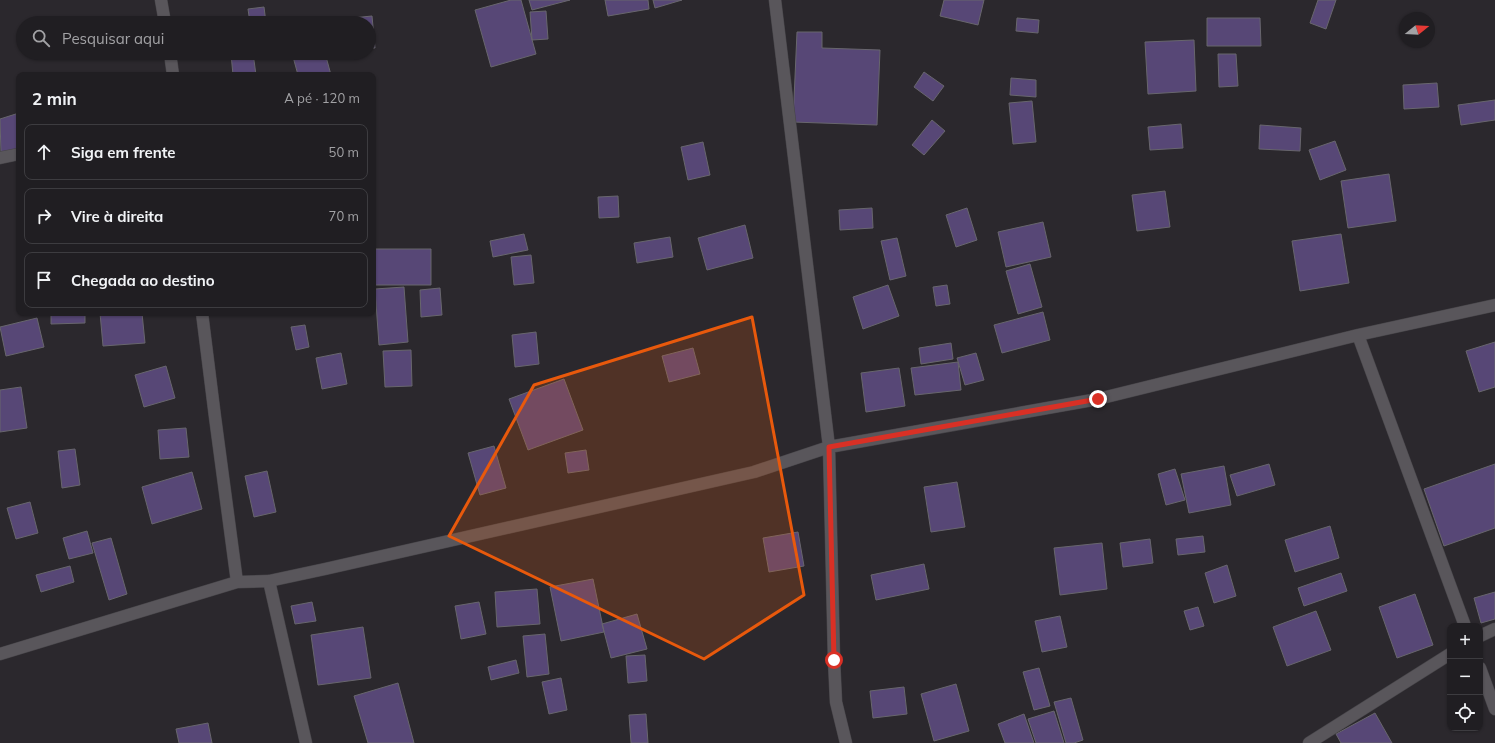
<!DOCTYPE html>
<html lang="pt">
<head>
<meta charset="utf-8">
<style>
	body { margin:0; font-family:Mulish,sans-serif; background:#2d2b2f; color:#f1f3f6 }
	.controls { position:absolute; right:12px; bottom:12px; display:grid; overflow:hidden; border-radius:8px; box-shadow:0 1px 3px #0004 }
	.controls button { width:36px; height:36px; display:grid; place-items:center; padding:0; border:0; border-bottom:1px solid #3d3c40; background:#201e22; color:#f1f3f6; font:20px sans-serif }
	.compass { position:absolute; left:1399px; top:12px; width:36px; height:36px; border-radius:50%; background:#201e22; box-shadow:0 1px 3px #0004; rotate:72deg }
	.stop { position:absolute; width:12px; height:12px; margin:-9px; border:3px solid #d93025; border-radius:50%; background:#fff }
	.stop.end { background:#d93025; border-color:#fff; box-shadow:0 1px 4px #0008 }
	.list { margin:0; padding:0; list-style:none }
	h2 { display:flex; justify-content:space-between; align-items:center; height:52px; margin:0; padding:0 16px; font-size:17px }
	h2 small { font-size:13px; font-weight:400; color:#a2a2a5 }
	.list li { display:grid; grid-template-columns:26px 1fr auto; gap:12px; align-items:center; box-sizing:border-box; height:56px; margin:0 8px 8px; padding:0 8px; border:1px solid #3d3c40; border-radius:8px }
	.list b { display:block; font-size:15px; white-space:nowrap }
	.list em { font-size:13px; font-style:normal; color:#a2a2a5 }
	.icon { flex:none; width:22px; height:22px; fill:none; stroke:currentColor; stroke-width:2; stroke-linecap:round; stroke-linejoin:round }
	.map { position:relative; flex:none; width:1495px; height:743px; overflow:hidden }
	.search { position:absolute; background:#201e22; box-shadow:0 1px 3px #0004; left:16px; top:16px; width:360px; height:44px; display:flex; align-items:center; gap:10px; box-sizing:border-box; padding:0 14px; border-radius:22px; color:#a2a2a5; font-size:15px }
	.panel { position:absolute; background:#201e22; box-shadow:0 1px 3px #0004; left:16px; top:72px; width:360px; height:244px; border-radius:8px }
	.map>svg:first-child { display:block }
	.building { fill:#574776; stroke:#68666d }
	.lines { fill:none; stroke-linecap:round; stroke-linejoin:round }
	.street-casing { stroke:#464448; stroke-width:13 }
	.street { stroke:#59565b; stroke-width:12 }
	.route { stroke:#d93025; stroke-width:5 }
	.marked { fill:#e8590c; fill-opacity:0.2; stroke:#e8590c; stroke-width:3; stroke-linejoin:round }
</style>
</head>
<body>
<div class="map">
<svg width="1495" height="743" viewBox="0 0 1495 743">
	<rect width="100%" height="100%" fill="#2b282d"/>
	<path class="building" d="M 511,0 L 521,0 L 536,54 L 491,67 L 475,10 Z
		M 529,0 L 570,0 L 532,10 Z
		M 605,0 L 648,0 L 649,9 L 608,16 Z
		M 653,0 L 682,0 L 655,8 Z
		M 944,0 L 984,0 L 978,25 L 940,16 Z
		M 1318,0 L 1336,0 L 1326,29 L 1310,23 Z
		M 264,7 L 266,23 L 250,23 L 248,9 Z
		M 546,11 L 548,39 L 532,40 L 530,12 Z
		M 372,16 L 375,48 L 369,48 L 369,23 L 352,23 L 352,18 Z
		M 1017,18 L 1039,20 L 1038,33 L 1016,31 Z
		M 1207,18 L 1260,18 L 1261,46 L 1207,46 Z
		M 797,32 L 822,32 L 822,48 L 880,50 L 877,125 L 793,122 Z
		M 1194,40 L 1196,91 L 1148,94 L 1145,42 Z
		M 253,53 L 256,75 L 233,75 L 231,54 Z
		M 292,53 L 325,53 L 331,75 L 298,75 Z
		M 1218,54 L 1236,54 L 1238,86 L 1219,87 Z
		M 924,72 L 944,86 L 933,101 L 914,87 Z
		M 1011,78 L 1036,80 L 1036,97 L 1010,95 Z
		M 1437,83 L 1439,107 L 1404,109 L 1403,85 Z
		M 1495,100 L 1495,120 L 1461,125 L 1458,105 Z
		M 1032,101 L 1036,142 L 1013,144 L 1009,103 Z
		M 19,113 L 19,149 L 1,154 L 0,119 Z
		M 932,120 L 945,131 L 924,155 L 912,145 Z
		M 1181,124 L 1183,148 L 1150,150 L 1148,127 Z
		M 1260,125 L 1301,128 L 1300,151 L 1259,149 Z
		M 1335,141 L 1346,170 L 1320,180 L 1309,150 Z
		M 703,142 L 710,175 L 688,180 L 681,147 Z
		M 1389,174 L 1396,221 L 1348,228 L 1341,181 Z
		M 1165,191 L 1170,227 L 1137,231 L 1132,195 Z
		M 618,196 L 619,217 L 599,218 L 598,197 Z
		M 872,208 L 873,228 L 840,230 L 839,210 Z
		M 967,208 L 977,240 L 956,247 L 946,215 Z
		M 1043,222 L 1051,257 L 1006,267 L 998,232 Z
		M 745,225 L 753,258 L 707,270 L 698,238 Z
		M 524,234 L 528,250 L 493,257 L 490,241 Z
		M 1341,234 L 1349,283 L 1300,291 L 1292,241 Z
		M 670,237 L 673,257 L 637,263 L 634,243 Z
		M 897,238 L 906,276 L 890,280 L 881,241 Z
		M 374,249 L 431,249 L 431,285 L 375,285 Z
		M 531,255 L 534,283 L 514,285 L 511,257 Z
		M 1030,264 L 1042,307 L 1018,314 L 1006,271 Z
		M 888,285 L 899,316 L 863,329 L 853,297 Z
		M 947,285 L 950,304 L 936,306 L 933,287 Z
		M 404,287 L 408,342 L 379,345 L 375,289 Z
		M 440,288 L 442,315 L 421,317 L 420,290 Z
		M 1043,312 L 1050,340 L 1002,353 L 994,325 Z
		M 51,313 L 85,313 L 85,323 L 51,324 Z
		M 100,313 L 142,313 L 145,343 L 103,346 Z
		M 37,318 L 44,347 L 6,356 L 0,327 Z
		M 305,325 L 309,347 L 296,350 L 291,327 Z
		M 536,332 L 539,364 L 515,367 L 512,335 Z
		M 1495,342 L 1495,387 L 1479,392 L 1466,351 Z
		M 951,343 L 953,359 L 921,364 L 919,348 Z
		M 693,348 L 700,374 L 669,382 L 662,356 Z
		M 411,350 L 412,386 L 385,387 L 383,351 Z
		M 341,353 L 347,384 L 322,389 L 316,358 Z
		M 976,353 L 984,380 L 965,385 L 957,358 Z
		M 958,362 L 961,390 L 915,395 L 911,368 Z
		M 166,366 L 175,398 L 144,407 L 135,375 Z
		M 899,368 L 905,406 L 866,412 L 861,373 Z
		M 564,379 L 583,430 L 528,450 L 509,399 Z
		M 21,387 L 27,428 L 0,432 L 0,390 Z
		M 186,428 L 189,457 L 160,459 L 158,430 Z
		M 494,446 L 506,488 L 480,495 L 468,453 Z
		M 75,449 L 80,485 L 62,488 L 58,451 Z
		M 586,450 L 589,470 L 568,473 L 565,453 Z
		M 1269,464 L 1275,485 L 1237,496 L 1230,475 Z
		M 1495,464 L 1495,528 L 1444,546 L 1424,489 Z
		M 1224,466 L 1231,505 L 1189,513 L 1181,474 Z
		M 1175,469 L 1185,500 L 1166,505 L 1158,474 Z
		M 267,471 L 276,512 L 254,517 L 245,476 Z
		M 192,472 L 202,509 L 152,524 L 142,487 Z
		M 957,482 L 965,527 L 931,532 L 924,487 Z
		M 30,502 L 38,533 L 16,539 L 7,508 Z
		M 1330,526 L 1339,558 L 1295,572 L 1285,540 Z
		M 87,531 L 93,553 L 69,559 L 63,538 Z
		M 798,532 L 804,566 L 769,572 L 763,538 Z
		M 1203,536 L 1205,552 L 1178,555 L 1176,539 Z
		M 111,538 L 127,594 L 109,600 L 92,543 Z
		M 1150,539 L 1153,563 L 1123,567 L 1120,543 Z
		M 1102,543 L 1107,589 L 1060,595 L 1054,548 Z
		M 924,564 L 929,589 L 876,600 L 871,575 Z
		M 1227,565 L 1236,596 L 1214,603 L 1205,573 Z
		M 70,566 L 74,582 L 41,592 L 36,575 Z
		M 1341,573 L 1347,591 L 1304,606 L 1298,588 Z
		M 593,579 L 604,632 L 561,641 L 550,587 Z
		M 537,589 L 540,624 L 497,627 L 495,592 Z
		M 1495,592 L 1495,619 L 1481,623 L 1474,598 Z
		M 1415,594 L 1433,645 L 1397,658 L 1379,607 Z
		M 312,602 L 316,621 L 295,624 L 291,606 Z
		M 479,602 L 486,634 L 461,639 L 455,606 Z
		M 1198,607 L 1204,626 L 1190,630 L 1184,611 Z
		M 1316,611 L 1331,650 L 1287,666 L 1273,627 Z
		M 637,614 L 647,649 L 611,658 L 602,624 Z
		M 1060,616 L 1067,647 L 1042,652 L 1035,621 Z
		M 363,627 L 371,678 L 318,685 L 311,635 Z
		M 545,634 L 549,674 L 527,677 L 523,636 Z
		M 645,655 L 647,681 L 628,683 L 626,656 Z
		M 516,660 L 519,673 L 491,680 L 488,667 Z
		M 1039,668 L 1050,706 L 1034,710 L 1023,672 Z
		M 561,678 L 567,710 L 549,714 L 542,682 Z
		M 398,683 L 414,743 L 368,743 L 354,696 Z
		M 956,684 L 969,731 L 934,741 L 921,694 Z
		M 904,687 L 907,714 L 873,718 L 870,691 Z
		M 1071,698 L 1083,740 L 1074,743 L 1066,743 L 1054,702 Z
		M 1054,711 L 1064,743 L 1036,743 L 1028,719 Z
		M 1375,713 L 1392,743 L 1341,743 L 1336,734 Z
		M 646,714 L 648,743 L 631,743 L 629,715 Z
		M 1024,714 L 1034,743 L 1005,743 L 998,724 Z
		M 208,723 L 212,743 L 179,743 L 176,729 Z"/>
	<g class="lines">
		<defs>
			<path id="street" d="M 161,0 L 165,23
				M 775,0 L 829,447 L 834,660 L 836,702 L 846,743
				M 170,53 L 173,75
				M 0,158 L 19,154
				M 202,313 L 215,417 L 237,582
				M 1358,335 L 1465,626
				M 269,581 L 306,743
				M 1480,636 L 1495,629
				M 0,654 L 237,582 L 269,581 L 325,569 L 754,472 L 829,447 L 1098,399 L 1358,335 L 1495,305
				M 1480,668 L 1495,709
				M 1309,743 L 1450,654"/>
		</defs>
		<use href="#street" class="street-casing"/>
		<use href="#street" class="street"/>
	</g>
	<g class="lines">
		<path class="route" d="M 834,660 L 829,447 L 1098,399"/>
	</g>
	<path class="marked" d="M 752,317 L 804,595 L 704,659 L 449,536 L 534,385 Z"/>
</svg>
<div class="controls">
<button>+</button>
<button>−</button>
<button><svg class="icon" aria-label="locate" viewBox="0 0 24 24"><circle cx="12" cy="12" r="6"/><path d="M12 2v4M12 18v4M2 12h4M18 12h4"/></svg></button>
</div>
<svg class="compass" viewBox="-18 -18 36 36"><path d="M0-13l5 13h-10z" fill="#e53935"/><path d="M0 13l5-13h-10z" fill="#a2a2a5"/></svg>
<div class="stop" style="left:834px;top:660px"></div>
<div class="stop end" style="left:1098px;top:399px"></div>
<div class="search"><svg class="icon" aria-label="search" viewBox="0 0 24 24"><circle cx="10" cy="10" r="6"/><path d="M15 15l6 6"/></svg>Pesquisar aqui</div>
<section class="panel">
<h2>2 min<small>A pé · 120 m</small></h2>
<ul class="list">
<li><svg class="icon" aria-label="ahead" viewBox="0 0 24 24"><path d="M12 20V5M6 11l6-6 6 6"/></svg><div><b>Siga em frente</b></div><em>50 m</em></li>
<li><svg class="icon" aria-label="right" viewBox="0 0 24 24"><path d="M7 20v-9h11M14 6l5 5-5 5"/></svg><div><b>Vire à direita</b></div><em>70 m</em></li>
<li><svg class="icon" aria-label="arrive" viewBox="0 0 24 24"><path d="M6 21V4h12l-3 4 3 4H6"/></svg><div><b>Chegada ao destino</b></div></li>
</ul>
</section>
</div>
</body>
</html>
